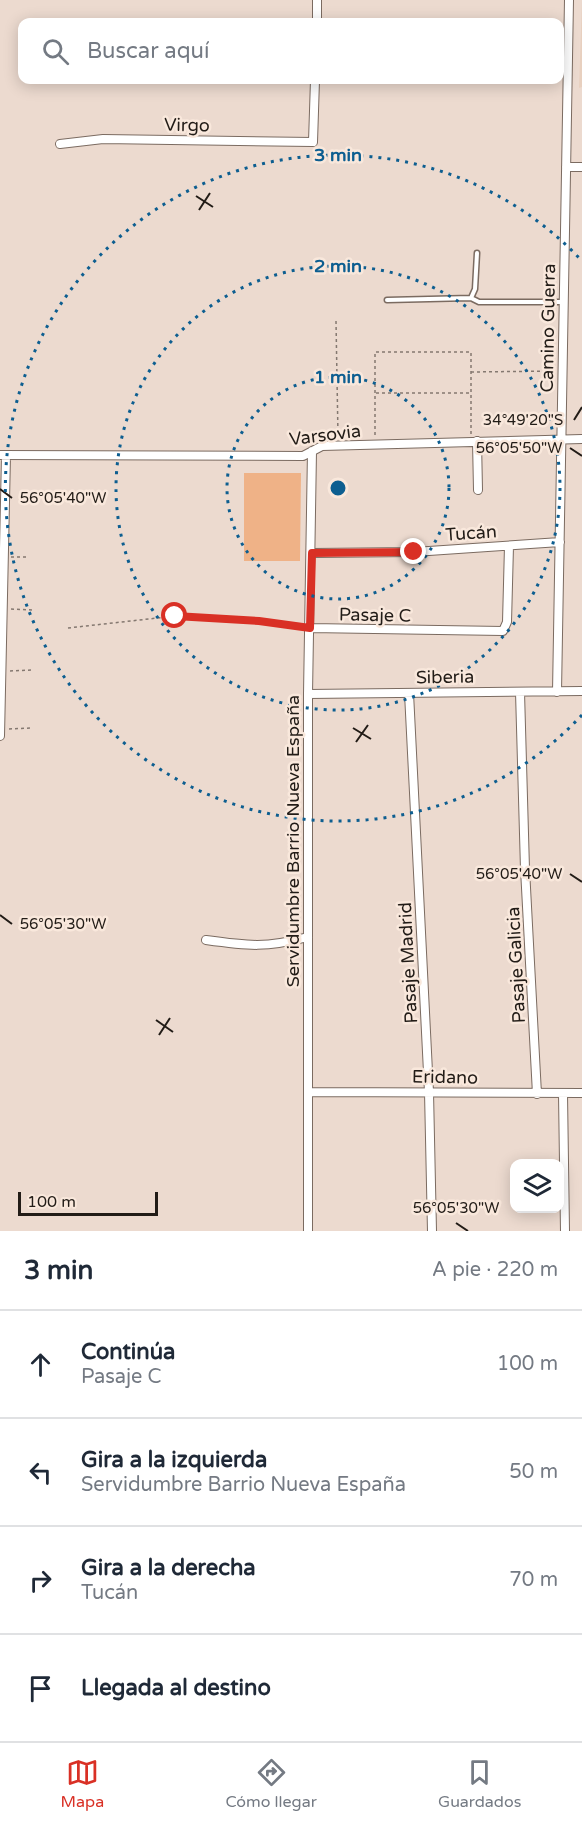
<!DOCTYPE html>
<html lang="es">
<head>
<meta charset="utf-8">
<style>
	body { margin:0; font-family:"Varela Round",sans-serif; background:#f6f6f7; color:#1f2937 }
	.controls { position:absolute; right:18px; bottom:18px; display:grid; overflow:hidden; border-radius:12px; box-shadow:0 3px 15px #0003 }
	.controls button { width:54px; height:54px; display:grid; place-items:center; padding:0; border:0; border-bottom:2px solid #e0e1e3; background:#fff; color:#1f2937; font:30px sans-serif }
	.scale { position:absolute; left:18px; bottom:15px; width:140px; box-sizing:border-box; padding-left:6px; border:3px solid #221c17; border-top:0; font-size:16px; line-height:21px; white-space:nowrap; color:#221c17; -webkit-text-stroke:4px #f9e8dc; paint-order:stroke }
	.stop { position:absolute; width:18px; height:18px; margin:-14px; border:4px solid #d93025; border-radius:50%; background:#fff }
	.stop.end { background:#d93025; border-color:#fff; box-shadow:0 2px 6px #0008 }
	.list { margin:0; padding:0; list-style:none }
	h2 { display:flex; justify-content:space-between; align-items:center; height:78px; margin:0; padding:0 24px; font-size:26px }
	h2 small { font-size:20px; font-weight:400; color:#747a83 }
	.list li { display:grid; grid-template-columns:39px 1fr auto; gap:18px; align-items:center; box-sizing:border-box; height:108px; padding:0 24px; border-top:2px solid #e0e1e3 }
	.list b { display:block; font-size:22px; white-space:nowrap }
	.list p { margin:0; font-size:20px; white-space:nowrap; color:#747a83 }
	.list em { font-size:20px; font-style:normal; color:#747a83 }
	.icon { flex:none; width:33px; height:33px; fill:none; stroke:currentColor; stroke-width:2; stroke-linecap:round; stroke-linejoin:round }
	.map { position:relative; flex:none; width:582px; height:1231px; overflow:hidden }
	.search { position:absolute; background:#fff; box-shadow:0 3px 15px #0003; left:18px; right:18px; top:18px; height:66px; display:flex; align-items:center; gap:15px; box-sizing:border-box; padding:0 21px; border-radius:12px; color:#747a83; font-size:22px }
	.sheet { height:510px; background:#fff }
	nav { display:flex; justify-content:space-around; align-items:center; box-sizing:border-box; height:84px; border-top:2px solid #e0e1e3; background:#fff; font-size:16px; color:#747a83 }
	nav a { display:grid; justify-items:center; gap:3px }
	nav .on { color:#d93025 }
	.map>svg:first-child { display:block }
	.built { fill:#e8d0bf }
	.green { fill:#efb287 }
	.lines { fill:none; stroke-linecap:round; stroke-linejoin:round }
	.service-casing { stroke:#7b6b61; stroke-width:7 }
	.minor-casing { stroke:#7b6b61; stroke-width:10 }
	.path { stroke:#847870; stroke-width:1.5; stroke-dasharray:3 3; stroke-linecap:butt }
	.service { stroke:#fff; stroke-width:4 }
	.minor { stroke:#fff; stroke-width:8 }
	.route { stroke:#d93025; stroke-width:8 }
	.ticks { fill:none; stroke:#221c17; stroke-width:2 }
	.ring { fill:none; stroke:#0d5e90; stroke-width:3; stroke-dasharray:3 6 }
	.labels { text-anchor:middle; stroke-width:5; stroke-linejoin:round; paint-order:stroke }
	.street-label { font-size:18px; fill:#221c17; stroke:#f9e8dc }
	.ticks-label { font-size:15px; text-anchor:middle; fill:#221c17; stroke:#f9e8dc; stroke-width:5; stroke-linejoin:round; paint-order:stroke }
	.centre { fill:#0d5e90; stroke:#f9e8dc; stroke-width:3 }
	.ring-label { font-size:18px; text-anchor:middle; font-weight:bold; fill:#0d5e90; stroke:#f9e8dc; stroke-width:5; stroke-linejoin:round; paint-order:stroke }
</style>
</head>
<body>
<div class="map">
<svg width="582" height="1231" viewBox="0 0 582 1231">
	<rect width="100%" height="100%" fill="#ecdacf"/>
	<path class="built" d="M 582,0 L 582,87 L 579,88 Z"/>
	<path class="green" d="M 244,473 L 301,473 L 300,561 L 244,561 Z"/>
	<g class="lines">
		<defs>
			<path id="service" d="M 471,298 L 475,289 L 477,253
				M 387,300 L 471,298 L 479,302 L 563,302"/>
			<path id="minor" d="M 317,22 L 317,0
				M 60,144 L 103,139 L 313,142 L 315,80
				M 566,167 L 582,167
				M 477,441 L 478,490
				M 0,455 L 303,456 L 322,446 L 582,439
				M 312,553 L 414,552 L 560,542
				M 310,628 L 503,631 L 507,622 L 509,546
				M 520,692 L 525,869 L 537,1094
				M 557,692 L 569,0
				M 409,693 L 429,1092 L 432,1231
				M 308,694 L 582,691
				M 0,736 L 6,455
				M 206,940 C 249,946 266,948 308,937
				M 309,1092 L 582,1093
				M 563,1094 L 565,1231
				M 308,1231 L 308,694 L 312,451"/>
		</defs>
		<use href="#service" class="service-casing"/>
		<use href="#minor" class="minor-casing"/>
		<path class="path" d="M 336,321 L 338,436
			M 471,372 L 553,371
			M 376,393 L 470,393
			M 375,435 L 375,352 L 471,352 L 471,434
			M 11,557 L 29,557
			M 11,609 L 34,610
			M 68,628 L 175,616 L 259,621 L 300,627
			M 10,671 L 33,670
			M 9,729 L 30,728"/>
		<use href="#service" class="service"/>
		<use href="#minor" class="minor"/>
	</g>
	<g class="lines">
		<path class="route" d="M 175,616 L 259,621 L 310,628 L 312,553 L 414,552"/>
	</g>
	<path class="ticks" d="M 196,196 L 213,207M 199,210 L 210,193M 574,420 L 582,407M 570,448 L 582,456M 0,489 L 12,498M 353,728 L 371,739M 356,742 L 368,725M 570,874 L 582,882M 0,915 L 12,924M 156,1020 L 173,1032M 159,1035 L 170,1018M 456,1223 L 468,1231"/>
	<g class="ring">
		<circle cx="338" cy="488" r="111"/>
		<circle cx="338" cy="488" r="222"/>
		<path d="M582 715A333 333 0 1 1 582 261"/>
	</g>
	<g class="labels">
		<g class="street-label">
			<text transform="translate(187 125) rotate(1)" y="6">Virgo</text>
			<text transform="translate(548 328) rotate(-89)" y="6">Camino Guerra</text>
			<text transform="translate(325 435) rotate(-7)" y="6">Varsovia</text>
			<text transform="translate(471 533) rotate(-4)" y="6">Tucán</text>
			<text transform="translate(375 615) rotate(1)" y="6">Pasaje C</text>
			<text transform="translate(445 677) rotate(-1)" y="6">Siberia</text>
			<text transform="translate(293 841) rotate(-90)" y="6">Servidumbre Barrio Nueva España</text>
			<text transform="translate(408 963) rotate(-93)" y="6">Pasaje Madrid</text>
			<text transform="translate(516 965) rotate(-93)" y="6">Pasaje Galicia</text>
			<text transform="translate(445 1077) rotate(1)" y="6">Eridano</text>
		</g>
	</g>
	<g class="ticks-label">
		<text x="523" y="425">34°49'20"S</text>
		<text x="519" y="453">56°05'50"W</text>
		<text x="63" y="503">56°05'40"W</text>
		<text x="519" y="879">56°05'40"W</text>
		<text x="63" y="929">56°05'30"W</text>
		<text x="456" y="1213">56°05'30"W</text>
	</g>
	<circle cx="338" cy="488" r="9" class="centre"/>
	<g class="ring-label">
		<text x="338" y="161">3 min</text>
		<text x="338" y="272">2 min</text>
		<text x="338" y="383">1 min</text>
	</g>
</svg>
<div class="controls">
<button><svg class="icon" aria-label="layers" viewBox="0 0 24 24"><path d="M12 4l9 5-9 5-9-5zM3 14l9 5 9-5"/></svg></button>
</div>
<div class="scale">100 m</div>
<div class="stop" style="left:175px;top:616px"></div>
<div class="stop end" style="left:414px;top:552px"></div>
<div class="search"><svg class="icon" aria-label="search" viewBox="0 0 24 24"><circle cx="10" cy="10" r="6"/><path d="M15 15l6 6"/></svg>Buscar aquí</div>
</div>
<section class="sheet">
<h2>3 min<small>A pie · 220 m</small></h2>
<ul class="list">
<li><svg class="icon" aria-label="ahead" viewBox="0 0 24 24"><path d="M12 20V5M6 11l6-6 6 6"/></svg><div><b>Continúa</b><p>Pasaje C</p></div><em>100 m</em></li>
<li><svg class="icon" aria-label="left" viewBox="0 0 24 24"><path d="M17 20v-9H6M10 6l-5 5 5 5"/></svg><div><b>Gira a la izquierda</b><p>Servidumbre Barrio Nueva España</p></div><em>50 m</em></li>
<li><svg class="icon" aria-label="right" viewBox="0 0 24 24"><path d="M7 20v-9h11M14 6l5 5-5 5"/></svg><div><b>Gira a la derecha</b><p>Tucán</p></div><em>70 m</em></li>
<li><svg class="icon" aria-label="arrive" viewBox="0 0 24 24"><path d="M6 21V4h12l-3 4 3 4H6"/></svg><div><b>Llegada al destino</b></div></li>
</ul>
</section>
<nav>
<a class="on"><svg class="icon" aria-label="map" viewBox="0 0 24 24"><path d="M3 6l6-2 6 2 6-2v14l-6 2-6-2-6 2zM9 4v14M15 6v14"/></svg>Mapa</a>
<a><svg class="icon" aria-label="directions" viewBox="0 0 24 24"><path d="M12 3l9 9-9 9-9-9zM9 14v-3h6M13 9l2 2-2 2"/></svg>Cómo llegar</a>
<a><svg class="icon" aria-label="saved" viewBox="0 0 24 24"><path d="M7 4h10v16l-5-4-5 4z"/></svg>Guardados</a>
</nav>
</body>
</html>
